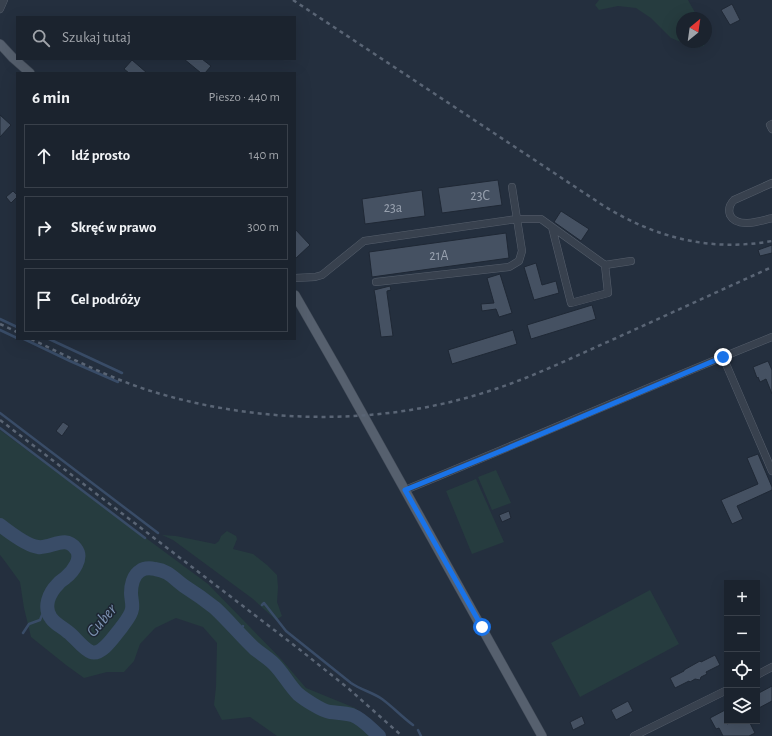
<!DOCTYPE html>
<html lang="pl">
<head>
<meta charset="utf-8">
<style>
	body { margin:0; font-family:"Alegreya Sans",sans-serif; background:#242b36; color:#f1f3f6 }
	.controls { position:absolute; right:12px; bottom:12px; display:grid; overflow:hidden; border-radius:0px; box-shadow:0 4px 16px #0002 }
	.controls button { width:36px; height:36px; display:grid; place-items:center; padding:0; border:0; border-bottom:1px solid #39404a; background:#1b232e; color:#f1f3f6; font:20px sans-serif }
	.compass { position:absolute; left:676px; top:12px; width:36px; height:36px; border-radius:50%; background:#1b232e; box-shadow:0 4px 16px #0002; rotate:29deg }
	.stop { position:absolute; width:12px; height:12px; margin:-9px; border:3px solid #1a73e8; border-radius:50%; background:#fff }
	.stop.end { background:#1a73e8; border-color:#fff; box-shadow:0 1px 4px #0008 }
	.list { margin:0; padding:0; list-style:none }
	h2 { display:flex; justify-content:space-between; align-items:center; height:52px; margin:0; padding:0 16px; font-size:17px }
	h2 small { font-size:13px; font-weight:400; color:#a0a4aa }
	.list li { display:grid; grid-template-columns:26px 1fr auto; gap:12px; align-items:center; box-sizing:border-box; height:64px; margin:0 8px 8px; padding:0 8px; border:1px solid #39404a; border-radius:0px }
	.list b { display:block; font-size:15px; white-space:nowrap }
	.list em { font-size:13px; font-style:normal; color:#a0a4aa }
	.icon { flex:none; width:22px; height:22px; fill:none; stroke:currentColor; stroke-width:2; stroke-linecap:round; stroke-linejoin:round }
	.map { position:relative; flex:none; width:772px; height:736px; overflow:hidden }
	.search { position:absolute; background:#1b232e; box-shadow:0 4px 16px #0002; left:16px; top:16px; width:280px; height:44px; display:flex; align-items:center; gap:10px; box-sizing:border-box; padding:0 14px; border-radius:0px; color:#a0a4aa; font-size:15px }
	.panel { position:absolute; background:#1b232e; box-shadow:0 4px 16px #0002; left:16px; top:72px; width:280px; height:268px; border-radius:0px }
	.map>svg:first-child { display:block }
	.green { fill:#263c3f }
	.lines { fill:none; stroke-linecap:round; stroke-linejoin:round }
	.stream { stroke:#394c67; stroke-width:2.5 }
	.river { stroke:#394c67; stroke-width:14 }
	.building { fill:#455162; stroke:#1f2835 }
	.minor-casing { stroke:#565f6c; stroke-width:8 }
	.major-casing { stroke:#414a57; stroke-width:10 }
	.minor { stroke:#38414e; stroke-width:7 }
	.major { stroke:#56606e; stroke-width:9 }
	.rail { stroke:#5a6575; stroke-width:2.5; stroke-dasharray:4 4; stroke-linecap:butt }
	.route { stroke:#1a73e8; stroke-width:5 }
	.labels { text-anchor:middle; stroke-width:3; stroke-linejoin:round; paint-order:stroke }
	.number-label { font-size:14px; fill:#98a1af }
	.water-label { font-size:17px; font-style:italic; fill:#7c92b1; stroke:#1d2633 }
</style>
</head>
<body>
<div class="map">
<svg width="772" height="736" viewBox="0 0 772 736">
	<rect width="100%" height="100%" fill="#242f3e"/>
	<path class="green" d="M 599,0 L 688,0 L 698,18 L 682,18 L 682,42 L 704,42 L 704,46 L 695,48 L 671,38 L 651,18 L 636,8 L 618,6 L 599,10 L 595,5 Z
		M 0,430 L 208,584 L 281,659 L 306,688 L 355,708 L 385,736 L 277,736 L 250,717 L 222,720 L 214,705 L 216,687 L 217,643 L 203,627 L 176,618 L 155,628 L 140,644 L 134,661 L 124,672 L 107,672 L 84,678 L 66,665 L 31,637 L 24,608 L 20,582 L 4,560 L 0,555 Z
		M 496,470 L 511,503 L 492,510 L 478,477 Z
		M 476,479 L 504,542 L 472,554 L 446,491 Z
		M 227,531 L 236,536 L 237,539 L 233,549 L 253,554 L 267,565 L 277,575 L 278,587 L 277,602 L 282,616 L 276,620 L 253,599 L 173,540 L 162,535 L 176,536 L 215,544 L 219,541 L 221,536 Z
		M 650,590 L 679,644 L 580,697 L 551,643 Z"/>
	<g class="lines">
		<path class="stream" d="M 0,319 L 17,327
			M 0,330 L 17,338
			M 24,339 L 70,361 L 118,382
			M 49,339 L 122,373
			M 0,413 L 158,533
			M 0,428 L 145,538
			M 262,605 L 264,603 L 286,631 L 351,683 C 361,690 372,692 382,699 C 393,707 402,717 413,725
			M 23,633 L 29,624 L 40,620 L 47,603
			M 239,633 L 243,626
			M 418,730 L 421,736"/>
		<path class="river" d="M 0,525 C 9,532 27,546 38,547 C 51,549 65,534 76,549 C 83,558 73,572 65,578 C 63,580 60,581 58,584 C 49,593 43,607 51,618 C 55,624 62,627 68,632 C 75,637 83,649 91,652 C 102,656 115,635 121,628 C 125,622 131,616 132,609 C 133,604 131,598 131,593 C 131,586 133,575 140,571 C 144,568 150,568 155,569 C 169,571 173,578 184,586 C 195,593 205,600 215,608 C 229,621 241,636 255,649 C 261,654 268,658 274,664 C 283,673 289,685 298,694 C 304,699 322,711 330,712 C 338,713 345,713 352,715 C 363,719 371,729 379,736"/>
	</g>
	<path class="building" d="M 732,4 L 740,20 L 730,25 L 721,10 Z
		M 184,59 L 202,59 L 211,66 L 205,73 L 201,73 Z
		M 132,60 L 147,73 L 129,73 L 124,69 Z
		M 0,115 L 11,125 L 0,137 Z
		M 498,180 L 502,205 L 442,213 L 438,188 Z
		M 422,190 L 425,216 L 365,224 L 362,199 Z
		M 13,191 L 17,195 L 17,197 L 11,203 L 6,197 Z
		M 561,211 L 589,229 L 581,241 L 554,222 Z
		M 295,229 L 310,245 L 295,259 Z
		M 506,233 L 509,258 L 372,277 L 369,252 Z
		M 772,245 L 772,253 L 760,256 L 758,250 Z
		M 536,263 L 542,285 L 556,281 L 559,293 L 534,300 L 524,267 Z
		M 500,274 L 512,313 L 499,317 L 496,309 L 482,311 L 481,304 L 494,303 L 487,278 Z
		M 390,286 L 391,290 L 387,291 L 387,293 L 393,336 L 381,337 L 375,295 L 374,290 Z
		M 592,305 L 596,319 L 531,339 L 527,325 Z
		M 513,330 L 517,344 L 452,364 L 448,350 Z
		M 768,361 L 772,370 L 772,394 L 766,379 L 760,382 L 758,377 L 757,378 L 753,367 Z
		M 63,422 L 69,426 L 62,436 L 56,431 Z
		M 758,454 L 772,487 L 772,490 L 737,506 L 743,519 L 732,524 L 721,500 L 758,484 L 747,458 Z
		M 509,511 L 511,518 L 502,522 L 499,515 Z
		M 715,655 L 720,665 L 706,672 L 707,674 L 701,677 L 700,680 L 695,679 L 690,682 L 689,681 L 675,688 L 670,678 L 684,671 L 684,670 L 700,661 L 701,662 Z
		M 772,686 L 772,701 L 757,709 L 757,694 Z
		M 628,701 L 633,711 L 616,720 L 611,710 Z
		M 727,709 L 727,724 L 733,721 L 749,721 L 755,733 L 749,736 L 723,736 L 719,728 L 716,729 L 710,718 Z
		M 582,716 L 585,724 L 573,730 L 570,722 Z"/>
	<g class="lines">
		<defs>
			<path id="minor" d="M 0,9 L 4,0
				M 772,124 L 770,125 L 772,129
				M 772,183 L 734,200 C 730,204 728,209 730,215 C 737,229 761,221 772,218
				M 552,227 L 571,303 L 608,293 L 605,265
				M 295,278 L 315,277 L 322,275 L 364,241 L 517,219 L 541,219 L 605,265 L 631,261
				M 376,282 L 509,267 L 519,261 L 522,251 L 512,187
				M 723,357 L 772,471
				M 405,490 C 528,440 649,386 772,337
				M 757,675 L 772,667
				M 634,736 L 727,690"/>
			<path id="major" d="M 0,44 L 13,58 L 30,73
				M 295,295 L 342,377 L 542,736"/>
		</defs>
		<use href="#minor" class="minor-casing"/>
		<use href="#major" class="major-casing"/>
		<use href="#minor" class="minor"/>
		<use href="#major" class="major"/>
		<path class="rail" d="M 293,0 L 604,206 C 656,238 711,252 772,241
			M 0,324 L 17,332
			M 31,339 C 71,358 111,379 154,392 C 260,424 377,426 483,393 C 529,379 571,358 614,339 C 667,315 719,291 772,267
			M 0,420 L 299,649 L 349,689 L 402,736"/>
	</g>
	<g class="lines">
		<path class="route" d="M 482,627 L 405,490 L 501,451 L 723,357"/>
	</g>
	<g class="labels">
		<g class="number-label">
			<text x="480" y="200">23C</text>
			<text x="393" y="212">23a</text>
			<text x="439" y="260">21A</text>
		</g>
		<g class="water-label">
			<text transform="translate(101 620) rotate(-50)" y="6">Guber</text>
		</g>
	</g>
</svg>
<div class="controls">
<button>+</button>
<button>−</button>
<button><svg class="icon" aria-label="locate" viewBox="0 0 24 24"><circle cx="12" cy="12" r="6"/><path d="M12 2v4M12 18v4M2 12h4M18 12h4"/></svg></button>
<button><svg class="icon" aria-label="layers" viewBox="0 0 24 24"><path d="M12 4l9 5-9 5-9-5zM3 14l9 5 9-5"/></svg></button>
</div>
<svg class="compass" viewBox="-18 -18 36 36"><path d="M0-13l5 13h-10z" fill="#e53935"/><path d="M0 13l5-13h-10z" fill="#a0a4aa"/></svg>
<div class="stop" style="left:482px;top:627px"></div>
<div class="stop end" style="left:723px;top:357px"></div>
<div class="search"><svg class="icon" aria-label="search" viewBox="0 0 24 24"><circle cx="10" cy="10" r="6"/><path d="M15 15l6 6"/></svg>Szukaj tutaj</div>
<section class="panel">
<h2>6 min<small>Pieszo · 440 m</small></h2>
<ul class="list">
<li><svg class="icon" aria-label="ahead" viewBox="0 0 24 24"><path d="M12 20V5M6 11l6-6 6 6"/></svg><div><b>Idź prosto</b></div><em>140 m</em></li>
<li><svg class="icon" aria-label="right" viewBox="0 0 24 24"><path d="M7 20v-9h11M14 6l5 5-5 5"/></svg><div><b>Skręć w prawo</b></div><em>300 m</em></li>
<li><svg class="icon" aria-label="arrive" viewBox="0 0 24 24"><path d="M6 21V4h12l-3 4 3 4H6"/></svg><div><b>Cel podróży</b></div></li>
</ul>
</section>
</div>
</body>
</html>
